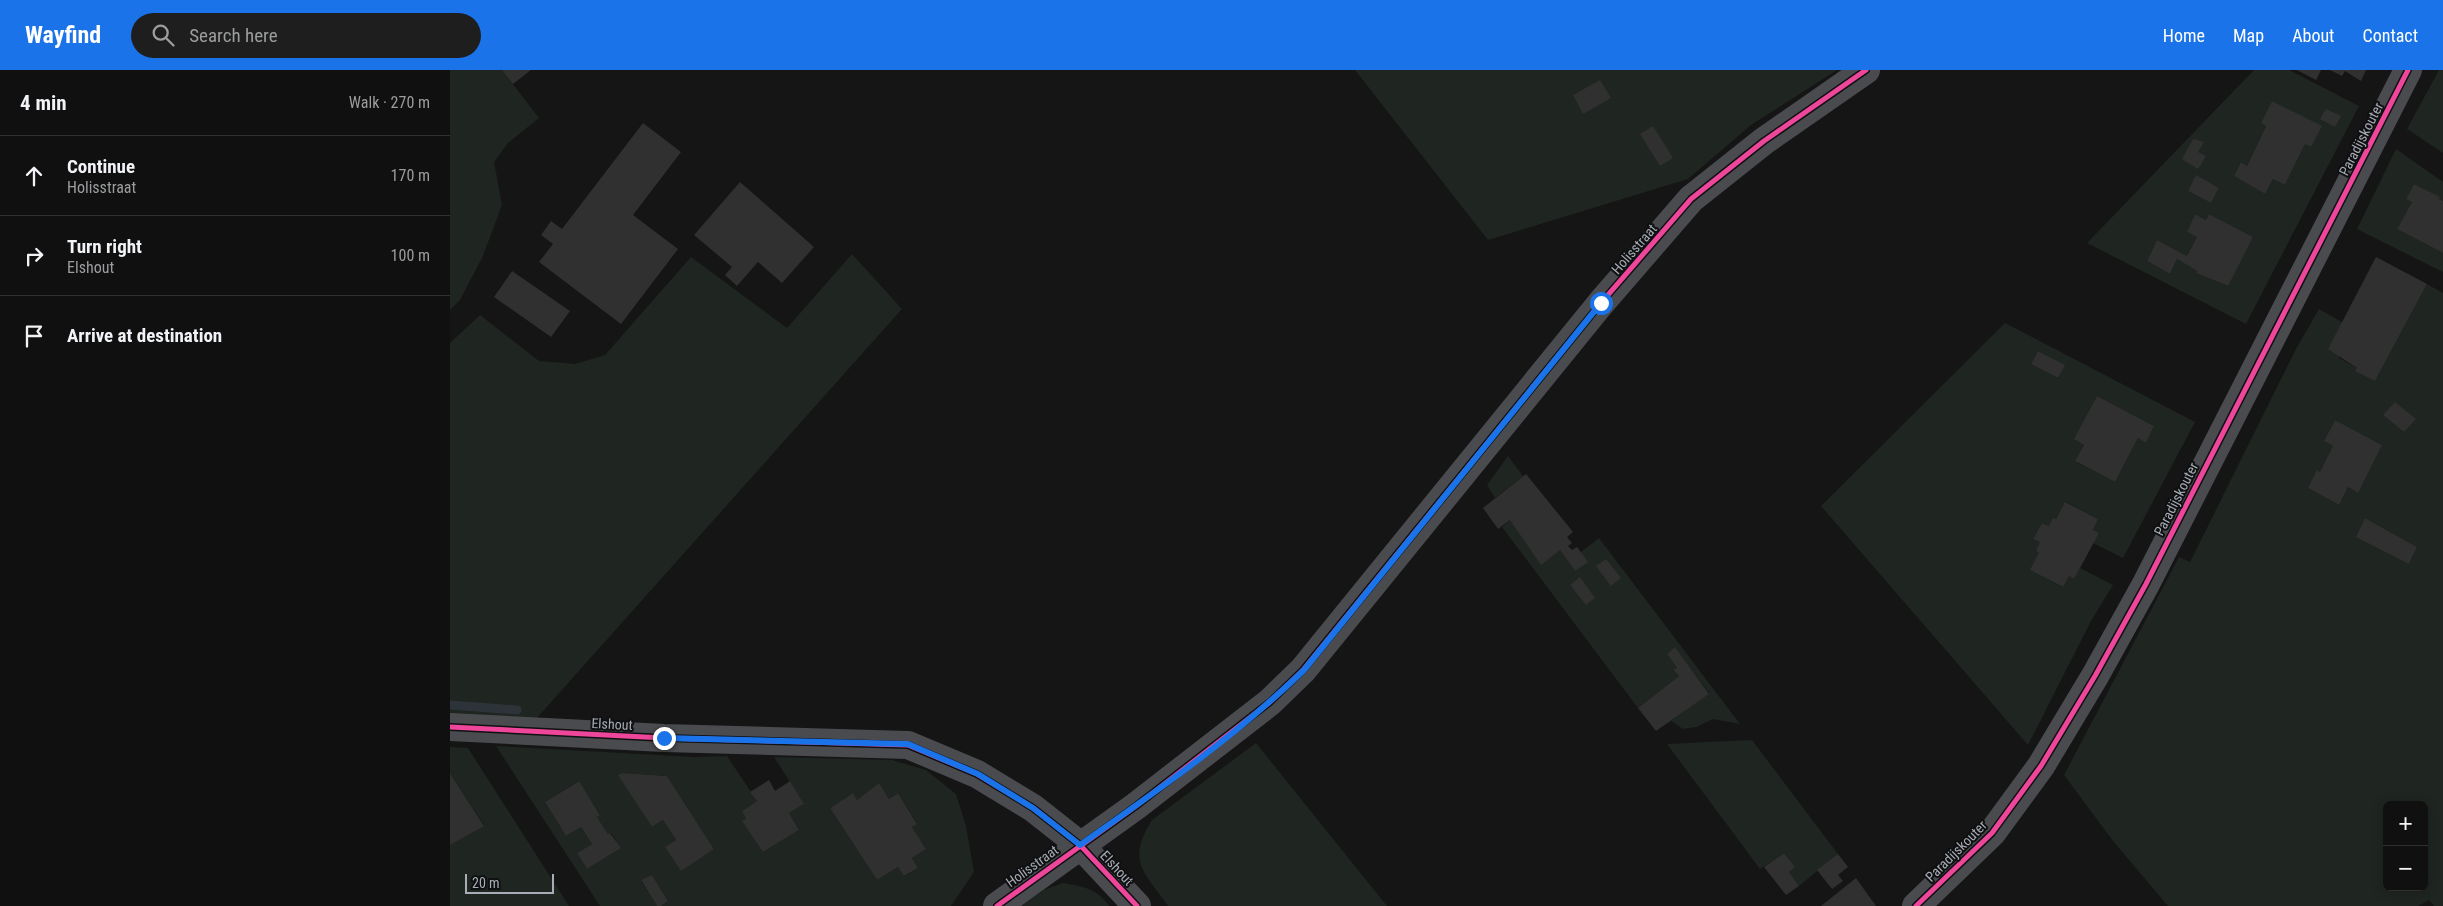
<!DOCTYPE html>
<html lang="en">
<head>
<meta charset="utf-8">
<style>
	body { margin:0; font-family:"Roboto Condensed",sans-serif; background:#1e1e1e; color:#f1f3f6 }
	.controls { position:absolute; right:15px; bottom:15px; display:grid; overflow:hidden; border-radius:8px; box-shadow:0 2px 12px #0003 }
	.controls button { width:45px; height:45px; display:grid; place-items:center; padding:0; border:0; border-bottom:1px solid #303030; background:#101010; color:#f1f3f6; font:25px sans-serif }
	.scale { position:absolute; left:15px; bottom:12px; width:89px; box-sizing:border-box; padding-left:5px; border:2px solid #a8acb5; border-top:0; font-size:14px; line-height:18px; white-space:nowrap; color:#a8acb5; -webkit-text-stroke:4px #0f1011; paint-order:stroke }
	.stop { position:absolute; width:15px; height:15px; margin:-11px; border:4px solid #1a73e8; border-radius:50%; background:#fff }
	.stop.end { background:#1a73e8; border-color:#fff; box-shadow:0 1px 5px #0008 }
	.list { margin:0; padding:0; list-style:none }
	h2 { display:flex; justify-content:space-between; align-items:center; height:65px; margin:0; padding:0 20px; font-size:21px }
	h2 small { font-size:16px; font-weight:400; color:#9c9d9f }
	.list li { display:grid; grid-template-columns:32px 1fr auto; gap:15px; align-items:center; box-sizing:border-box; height:80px; padding:0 20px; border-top:1px solid #303030 }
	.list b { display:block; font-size:19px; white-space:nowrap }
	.list p { margin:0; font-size:16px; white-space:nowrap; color:#9c9d9f }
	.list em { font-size:16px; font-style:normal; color:#9c9d9f }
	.icon { flex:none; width:28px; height:28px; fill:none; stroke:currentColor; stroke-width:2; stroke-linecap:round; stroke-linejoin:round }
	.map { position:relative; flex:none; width:1993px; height:836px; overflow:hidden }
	header { display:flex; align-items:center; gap:30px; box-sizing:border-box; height:70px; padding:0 25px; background:#1a73e8; color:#fff }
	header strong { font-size:24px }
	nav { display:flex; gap:28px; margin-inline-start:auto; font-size:18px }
	.search { width:350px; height:45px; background:#1e1e1e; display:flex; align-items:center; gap:12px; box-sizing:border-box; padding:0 18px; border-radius:28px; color:#9c9d9f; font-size:19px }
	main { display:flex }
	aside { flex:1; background:#101010 }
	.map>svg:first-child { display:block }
	.green { fill:#1f2520; fill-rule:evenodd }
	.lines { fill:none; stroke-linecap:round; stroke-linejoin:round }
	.stream { stroke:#2d3439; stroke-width:9 }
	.building { fill:#303030 }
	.minor { stroke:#4a4b4e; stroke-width:28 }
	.cycleway-casing { stroke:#0f1011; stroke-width:8 }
	.cycleway { stroke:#ed469a; stroke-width:5 }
	.route { stroke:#1a73e8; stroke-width:6 }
	.labels { text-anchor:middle; stroke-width:4; stroke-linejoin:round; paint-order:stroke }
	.street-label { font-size:14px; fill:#a8acb5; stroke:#0f1011 }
</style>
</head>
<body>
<header>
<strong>Wayfind</strong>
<div class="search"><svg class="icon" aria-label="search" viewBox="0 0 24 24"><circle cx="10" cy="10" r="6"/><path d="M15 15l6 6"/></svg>Search here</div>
<nav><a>Home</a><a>Map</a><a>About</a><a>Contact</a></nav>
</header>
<main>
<aside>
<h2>4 min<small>Walk · 270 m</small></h2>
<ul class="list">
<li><svg class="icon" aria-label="ahead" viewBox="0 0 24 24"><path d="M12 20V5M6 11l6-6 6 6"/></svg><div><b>Continue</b><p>Holisstraat</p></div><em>170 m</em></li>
<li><svg class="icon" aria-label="right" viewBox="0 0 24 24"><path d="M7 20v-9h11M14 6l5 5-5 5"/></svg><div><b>Turn right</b><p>Elshout</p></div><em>100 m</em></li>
<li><svg class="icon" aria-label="arrive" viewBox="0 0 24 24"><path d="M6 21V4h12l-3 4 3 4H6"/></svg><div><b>Arrive at destination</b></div></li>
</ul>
</aside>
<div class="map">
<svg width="1993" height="836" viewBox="0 0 1993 836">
	<rect width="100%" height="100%" fill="#151515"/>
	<path class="green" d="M 0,0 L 52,0 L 89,48 L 58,73 L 44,92 L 52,135 L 33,186 L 10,230 L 0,240 Z
		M 905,0 L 1387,0 L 1301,55 L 1238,109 L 1038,170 Z
		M 1804,0 L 1839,0 L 1909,36 L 1796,254 L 1637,173 ZM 1822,31 L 1871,56 L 1861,77 L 1855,74 L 1835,115 L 1823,109 L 1815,124 L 1784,106 L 1791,92 L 1797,96 L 1816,56 L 1811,53 ZM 1746,106 L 1769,118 L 1761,133 L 1738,121 ZM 1745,144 L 1756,150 L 1759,144 L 1803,167 L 1777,216 L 1746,203 L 1747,201 L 1727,189 L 1720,204 L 1697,191 L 1707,170 L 1737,186 L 1747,167 L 1737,162 Z
		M 1989,0 L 1993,0 L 1993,83 L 1957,59 Z
		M 1946,79 L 1993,112 L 1993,131 L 1989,129 L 1989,127 L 1964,114 L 1956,129 L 1962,132 L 1947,159 L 1993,183 L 1993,202 L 1907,159 Z
		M 402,184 L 452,239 L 86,649 L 0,644 L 0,273 L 30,245 L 89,291 L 125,294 L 155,285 L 241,187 L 337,258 Z
		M 1977,214 L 1993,223 L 1993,836 L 1984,836 L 1979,830 L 1968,836 L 1718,836 L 1663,771 L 1614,705 L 1729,487 L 1740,492 L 1846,279 L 1869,239 L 1892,252 L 1889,288 L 1907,298 L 1906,301 L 1925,311 ZM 1945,332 L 1965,349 L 1954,362 L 1934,345 ZM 1885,350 L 1932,375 L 1908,423 L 1898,417 L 1889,435 L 1858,418 L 1867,401 L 1870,402 L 1883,376 L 1874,371 ZM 1915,448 L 1967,477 L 1959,494 ZM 1937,735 L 1974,735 L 1974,817 L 1937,817 Z
		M 1555,253 L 1745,352 L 1673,488 L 1643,473 L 1648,463 L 1643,460 L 1648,449 L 1616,432 L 1606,449 L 1599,456 L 1592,453 L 1583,469 L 1590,472 L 1589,482 L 1581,500 L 1612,517 L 1619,506 L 1624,509 L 1630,498 L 1663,515 L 1641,551 L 1578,675 L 1371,436 ZM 1588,281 L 1614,295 L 1608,308 L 1581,294 ZM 1647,326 L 1704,356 L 1696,373 L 1688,368 L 1665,412 L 1626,392 L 1634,375 L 1625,369 Z
		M 1058,386 L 1073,406 L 1045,428 L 1037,415 Z
		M 1060,450 L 1110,480 L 1125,501 L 1131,482 L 1149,468 L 1290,654 L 1263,649 L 1246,657 L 1233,659 L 1221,651 L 1259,623 L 1225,578 L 1217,584 L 1227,598 L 1223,601 L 1229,606 L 1188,638 L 1052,457 Z
		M 1302,670 L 1388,784 L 1349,816 L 1339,802 L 1345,797 L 1334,783 L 1310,799 L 1217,674 Z
		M 806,673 L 937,836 L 718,836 C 694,802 676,791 702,750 Z
		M 46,676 L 245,687 L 277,686 L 307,731 L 292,741 L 296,749 L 293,751 L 313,782 L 349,760 L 339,743 L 354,734 L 324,687 L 442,690 L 476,700 L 506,724 L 516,756 L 524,802 L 501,836 L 211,836 L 218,831 L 202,805 L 191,811 L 207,836 L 150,836 ZM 172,703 L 217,706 L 264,779 L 231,800 L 216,777 L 226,770 L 213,750 L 202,757 L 169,705 ZM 128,711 L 150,744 L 147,747 L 158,764 L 161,763 L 171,778 L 137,799 L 127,783 L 142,774 L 131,757 L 116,766 L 95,732 ZM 429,713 L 439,729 L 448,723 L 467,753 L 462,757 L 476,779 L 462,788 L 468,798 L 455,806 L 448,797 L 427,810 L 380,738 L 403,723 L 407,730 Z
		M 0,677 L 18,678 L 119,836 L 0,836 L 0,775 L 34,755 L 0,703 Z
		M 613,813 C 632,816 648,819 659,836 L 571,836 L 594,820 Z"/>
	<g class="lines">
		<path class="stream" d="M 0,635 L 67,640"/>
	</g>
	<path class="building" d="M 52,0 L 81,0 L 63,14 Z
		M 1847,0 L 1871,0 L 1866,10 Z
		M 1880,0 L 1916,0 L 1911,11 L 1895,1 L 1892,6 Z
		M 1150,10 L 1161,28 L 1133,44 L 1123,25 Z
		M 1822,31 L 1872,56 L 1861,77 L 1855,74 L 1835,115 L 1823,109 L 1815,124 L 1784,106 L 1791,92 L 1797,96 L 1816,56 L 1811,53 Z
		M 1876,39 L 1891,46 L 1885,57 L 1870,49 Z
		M 193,53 L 231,82 L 183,145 L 228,179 L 171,254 L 89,192 L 103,174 L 91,165 L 101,151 L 112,159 Z
		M 1203,56 L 1223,88 L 1210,96 L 1190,64 Z
		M 1743,69 L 1754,72 L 1748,82 L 1756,86 L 1748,99 L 1732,89 Z
		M 1746,105 L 1769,118 L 1761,133 L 1738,121 Z
		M 290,112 L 364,177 L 332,213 L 308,192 L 287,216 L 275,205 L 282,197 L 244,165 Z
		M 1964,114 L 1990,127 L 1989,129 L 1993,131 L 1993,183 L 1947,159 L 1962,132 L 1956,129 Z
		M 1745,144 L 1756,150 L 1759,144 L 1803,167 L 1778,216 L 1746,203 L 1747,201 L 1727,189 L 1720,204 L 1697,191 L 1707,170 L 1737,186 L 1747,167 L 1737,162 Z
		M 1926,187 L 1977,214 L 1925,311 L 1905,301 L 1907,298 L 1878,279 Z
		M 62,201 L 120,241 L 101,267 L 44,227 Z
		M 1588,281 L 1615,295 L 1608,308 L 1581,294 Z
		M 1647,326 L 1704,356 L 1696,373 L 1688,368 L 1665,412 L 1625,391 L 1634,375 L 1624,369 Z
		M 1945,332 L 1966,349 L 1954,362 L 1933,345 Z
		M 1885,350 L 1932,375 L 1908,423 L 1898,417 L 1889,435 L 1858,418 L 1867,400 L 1870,402 L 1883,376 L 1874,371 Z
		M 1076,404 L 1123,462 L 1117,467 L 1122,473 L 1118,476 L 1122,480 L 1127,477 L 1138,492 L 1125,501 L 1110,480 L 1091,495 L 1060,450 L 1048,459 L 1033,438 Z
		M 1615,432 L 1648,449 L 1643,460 L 1649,463 L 1624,509 L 1619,506 L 1613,517 L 1580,500 L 1589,482 L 1586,481 L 1590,472 L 1583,469 L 1592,453 L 1599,456 L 1603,448 L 1606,449 Z
		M 1915,448 L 1967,477 L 1959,494 L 1906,467 Z
		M 1156,489 L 1171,508 L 1161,516 L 1146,496 Z
		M 1130,507 L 1145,528 L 1136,535 L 1120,515 Z
		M 1225,577 L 1259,624 L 1206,661 L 1188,638 L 1229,606 L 1223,600 L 1227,598 L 1217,584 Z
		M 0,703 L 34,756 L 0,775 Z
		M 172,703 L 217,706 L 264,779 L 231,801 L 215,777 L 226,770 L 213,750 L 202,757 L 168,705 Z
		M 319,710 L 325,721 L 340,711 L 354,734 L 339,743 L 349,760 L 313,782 L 292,751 L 296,749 L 292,741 L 307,731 L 300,722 Z
		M 129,711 L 150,745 L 147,747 L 158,764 L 160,763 L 171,778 L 137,799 L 127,783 L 142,774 L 131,757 L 116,766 L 95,732 Z
		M 429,713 L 439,729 L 448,723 L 467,754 L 462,757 L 476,779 L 462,788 L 468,798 L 454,806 L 448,797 L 427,810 L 380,738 L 403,723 L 407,730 Z
		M 1334,783 L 1345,797 L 1339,802 L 1349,816 L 1336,825 L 1314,797 Z
		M 1388,784 L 1398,797 L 1388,805 L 1393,811 L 1382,819 L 1367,800 Z
		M 202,805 L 218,831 L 211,836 L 207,836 L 191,810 Z
		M 1406,808 L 1426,836 L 1371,836 Z"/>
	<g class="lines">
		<path class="minor" d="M 0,657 L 214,668 L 458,675 L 527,704 L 583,738 L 630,775 L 687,836
			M 547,836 L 686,736 L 820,632 L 853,600 L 1151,233 L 1241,129 L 1314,71 L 1416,0
			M 1466,836 L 1542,763 L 1591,696 L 1645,606 L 1696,514 L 1958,0"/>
		<defs>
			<path id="cycleway" d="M 0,657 L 214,668 L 458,675 L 527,704 L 583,738 L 630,775 L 687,836
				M 547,836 L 686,736 L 820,632 L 853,600 L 1151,233 L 1241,129 L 1314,71 L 1416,0
				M 1466,836 L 1542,763 L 1591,696 L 1645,606 L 1696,514 L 1958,0"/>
		</defs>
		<use href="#cycleway" class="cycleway-casing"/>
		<use href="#cycleway" class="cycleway"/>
	</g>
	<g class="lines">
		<path class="route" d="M 214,668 L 458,674 L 528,704 L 583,738 L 630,775 C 707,721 786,666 854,600 L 1151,233"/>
	</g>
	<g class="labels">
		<g class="street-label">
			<text transform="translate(1911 69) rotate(-63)" y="5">Paradijskouter</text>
			<text transform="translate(1184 179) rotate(-49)" y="5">Holisstraat</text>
			<text transform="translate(1726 429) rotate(-63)" y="5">Paradijskouter</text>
			<text transform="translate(162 654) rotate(3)" y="5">Elshout</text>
			<text transform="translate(1506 781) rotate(-45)" y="5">Paradijskouter</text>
			<text transform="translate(582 796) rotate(-36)" y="5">Holisstraat</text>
			<text transform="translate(667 798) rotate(47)" y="5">Elshout</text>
		</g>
	</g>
</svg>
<div class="controls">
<button>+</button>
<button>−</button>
</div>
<div class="scale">20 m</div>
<div class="stop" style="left:1151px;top:233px"></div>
<div class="stop end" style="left:214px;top:668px"></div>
</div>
</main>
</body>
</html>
